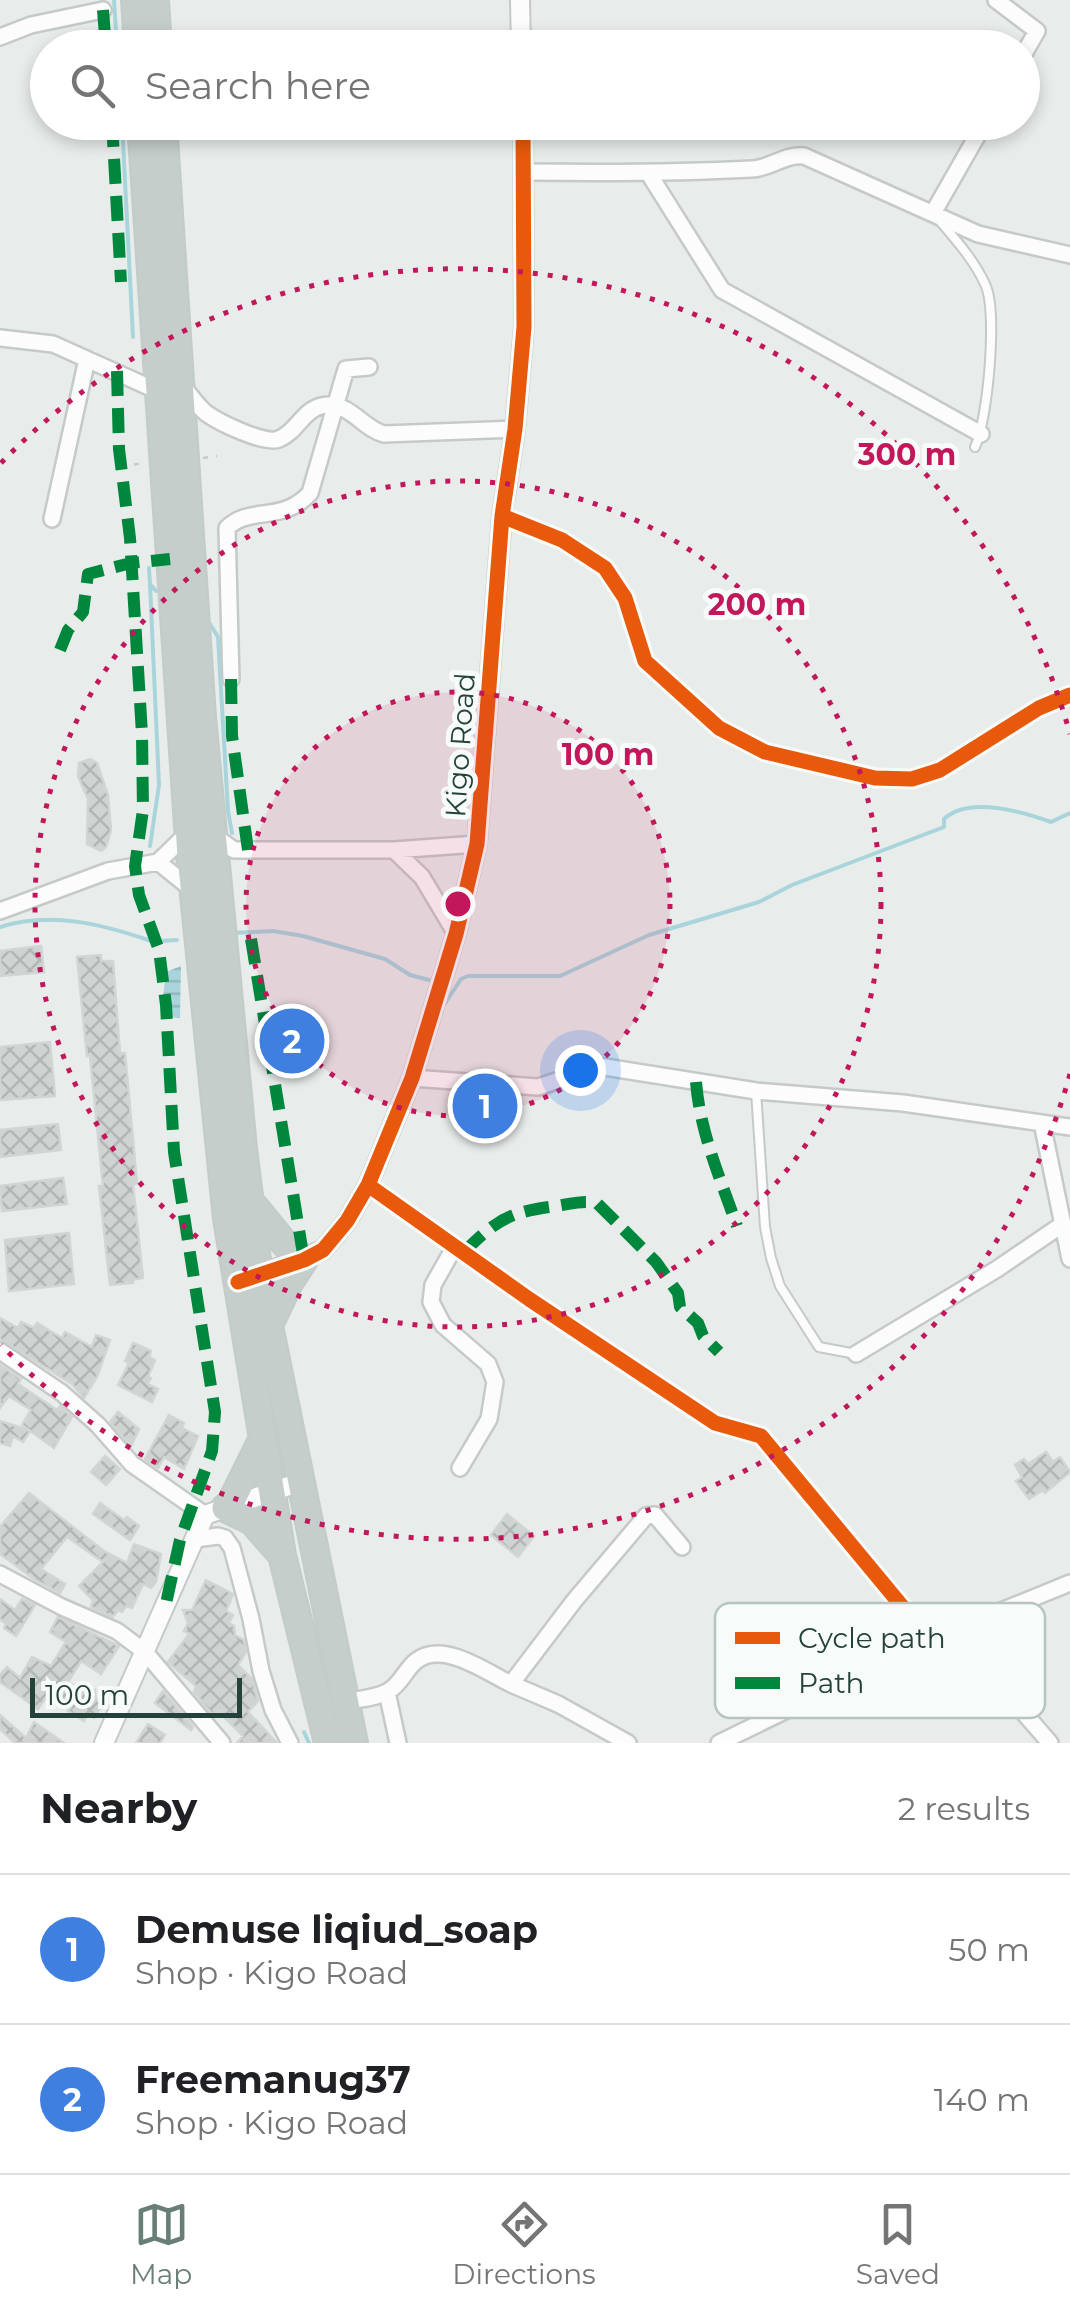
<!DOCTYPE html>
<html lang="en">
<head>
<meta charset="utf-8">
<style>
	body { margin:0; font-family:Montserrat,sans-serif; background:#f2f2f2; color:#202124 }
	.scale { position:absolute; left:30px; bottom:25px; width:212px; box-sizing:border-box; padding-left:10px; border:5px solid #24423a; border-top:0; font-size:28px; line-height:35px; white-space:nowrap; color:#24423a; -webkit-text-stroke:8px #f7fbf9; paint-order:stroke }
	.you { position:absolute; left:580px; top:1070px; width:35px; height:35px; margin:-25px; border:8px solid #fff; border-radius:50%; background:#1a73e8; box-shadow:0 0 0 15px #1a73e833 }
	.badge { display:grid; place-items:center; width:65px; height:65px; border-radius:50%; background:#697e78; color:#fff; font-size:32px; font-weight:700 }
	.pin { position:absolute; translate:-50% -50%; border:5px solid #fff; box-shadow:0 2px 10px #0006 }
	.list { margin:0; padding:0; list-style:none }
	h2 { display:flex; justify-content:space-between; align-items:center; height:130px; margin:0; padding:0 40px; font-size:42px }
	h2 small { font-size:32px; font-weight:400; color:#757577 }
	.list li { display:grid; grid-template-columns:65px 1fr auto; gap:30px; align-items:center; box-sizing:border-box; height:150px; padding:0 40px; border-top:2px solid #e0e0e0 }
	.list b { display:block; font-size:38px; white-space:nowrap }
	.list p { margin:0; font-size:32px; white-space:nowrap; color:#757577 }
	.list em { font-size:32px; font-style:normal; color:#757577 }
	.icon { flex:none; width:55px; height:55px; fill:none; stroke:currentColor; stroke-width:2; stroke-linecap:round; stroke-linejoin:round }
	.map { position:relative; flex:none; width:1070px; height:1743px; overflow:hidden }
	.search { position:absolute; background:#fff; box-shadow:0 5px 15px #0003; left:30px; right:30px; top:30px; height:110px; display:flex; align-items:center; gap:25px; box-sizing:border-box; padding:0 35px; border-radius:55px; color:#757577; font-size:38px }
	.sheet { height:430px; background:#fff }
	nav { display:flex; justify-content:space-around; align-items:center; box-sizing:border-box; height:140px; border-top:2px solid #e0e0e0; background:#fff; font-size:28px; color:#757577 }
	nav a { display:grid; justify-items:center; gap:5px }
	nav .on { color:#697e78 }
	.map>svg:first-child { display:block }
	.water { fill:url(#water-rules) }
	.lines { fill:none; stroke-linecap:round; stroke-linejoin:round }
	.stream { stroke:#a9d4db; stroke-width:4 }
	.building { fill:url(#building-cross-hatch); stroke:#d1d6d4; stroke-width:2.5 }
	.service-casing { stroke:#c5cac8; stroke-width:12 }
	.minor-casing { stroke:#c5cac8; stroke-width:20 }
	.tertiary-casing { stroke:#c5cac8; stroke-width:22 }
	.trunk-casing { stroke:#c3ccc9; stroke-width:30 }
	.path { stroke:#c3ccca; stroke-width:2.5; stroke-dasharray:5 8; stroke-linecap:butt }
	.service { stroke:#fcfcfc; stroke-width:8 }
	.minor { stroke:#fcfcfc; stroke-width:15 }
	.tertiary { stroke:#fcfcfc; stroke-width:18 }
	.trunk { stroke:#c6cecc; stroke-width:25 }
	.quiet { stroke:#00873e; stroke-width:12; stroke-dasharray:25 12; stroke-linecap:butt }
	.cycleway-casing { stroke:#f7fbf9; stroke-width:21 }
	.cycleway { stroke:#e8590c; stroke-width:15 }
	.ring { fill:none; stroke:#c2185b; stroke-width:5; stroke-dasharray:5 10 }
	.labels { text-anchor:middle; stroke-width:10; stroke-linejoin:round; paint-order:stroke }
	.street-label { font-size:28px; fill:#24423a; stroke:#f7fbf9 }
	.key { fill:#f7fbf9; stroke:#b8c4c0; stroke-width:2.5 }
	.key-label { font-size:28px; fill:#24423a }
	.centre { fill:#c2185b; stroke:#f7fbf9; stroke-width:5 }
	.ring-label { font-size:30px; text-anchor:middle; font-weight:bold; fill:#c2185b; stroke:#f7fbf9; stroke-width:10; stroke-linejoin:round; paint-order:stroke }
</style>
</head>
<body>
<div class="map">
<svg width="1070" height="1743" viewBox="0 0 1070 1743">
	<defs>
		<pattern id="water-rules" width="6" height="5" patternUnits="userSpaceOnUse" patternTransform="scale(2.5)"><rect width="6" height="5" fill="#a9d4db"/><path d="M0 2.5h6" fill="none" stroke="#91b7bd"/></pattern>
		<pattern id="building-cross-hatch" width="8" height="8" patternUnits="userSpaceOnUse" patternTransform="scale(2.5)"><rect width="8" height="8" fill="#cfd4d2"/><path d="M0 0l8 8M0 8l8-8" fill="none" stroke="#b2b7b5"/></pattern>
	</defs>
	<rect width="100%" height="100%" fill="#e8edeb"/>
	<path class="water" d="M 181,966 L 180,1018 L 161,1016 L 166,972 Z"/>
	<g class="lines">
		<path class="stream" d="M 114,0 L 117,48
			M 122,122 L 133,337
			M 149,568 L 150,584 L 156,591
			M 150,584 L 159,785 L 150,846
			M 210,624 L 218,637 L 228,811 L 232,833
			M 0,927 C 51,911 102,924 151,941
			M 234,933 L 273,931 L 303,936 L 385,959 L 410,975 L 429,980
			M 160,941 L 177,940
			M 440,1004 L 444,1005 L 461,979 L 468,976 L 560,976 L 649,935 L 759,902 L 792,885 L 944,827 L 944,819 C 969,796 1023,812 1051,822 L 1070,813
			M 304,1732 L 309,1743"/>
	</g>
	<path class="building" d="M 90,759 L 97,763 L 108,795 L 111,830 L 106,847 L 101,851 L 87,844 L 88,799 L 78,776 L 79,763 Z
		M 41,946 L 44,972 L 0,976 L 0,951 Z
		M 101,955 L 101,961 L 113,961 L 120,1053 L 125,1053 L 137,1183 L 133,1185 L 143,1278 L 132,1280 L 133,1283 L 110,1285 L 99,1186 L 103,1186 L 90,1056 L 87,1056 L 77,957 Z
		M 50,1042 L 55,1096 L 0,1100 L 0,1047 Z
		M 58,1124 L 61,1150 L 0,1157 L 0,1130 Z
		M 63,1178 L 67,1204 L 2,1211 L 0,1186 Z
		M 69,1233 L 74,1284 L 9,1291 L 5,1240 Z
		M 0,1318 L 18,1328 L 21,1322 L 34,1328 L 37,1323 L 62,1338 L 65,1332 L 92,1347 L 96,1335 L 110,1340 L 97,1377 L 84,1398 L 72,1384 L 0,1339 Z
		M 133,1343 L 151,1351 L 149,1357 L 155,1360 L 148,1377 L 151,1378 L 148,1384 L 158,1389 L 152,1402 L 118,1385 L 129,1363 L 125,1361 Z
		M 0,1365 L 21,1379 L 18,1384 L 57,1410 L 60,1406 L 72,1417 L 54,1448 L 22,1425 L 31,1410 L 9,1396 L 0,1408 Z
		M 118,1412 L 139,1429 L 131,1446 L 110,1422 Z
		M 169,1415 L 184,1423 L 182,1428 L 198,1436 L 184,1469 L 164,1457 L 158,1468 L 145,1459 Z
		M 0,1421 L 16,1426 L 30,1431 L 23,1442 L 13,1436 L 10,1446 L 0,1443 Z
		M 1046,1452 L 1053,1462 L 1060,1457 L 1070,1472 L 1045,1493 L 1043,1490 L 1029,1499 L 1016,1481 L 1022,1477 L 1015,1465 L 1024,1459 L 1028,1464 Z
		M 105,1456 L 120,1469 L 106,1485 L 91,1472 Z
		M 29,1493 L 104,1551 L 127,1563 L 134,1544 L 161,1554 L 156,1582 L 151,1588 L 143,1584 L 132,1608 L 126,1606 L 122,1612 L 118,1610 L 113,1617 L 91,1607 L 93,1600 L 79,1586 L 103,1562 L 67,1537 L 41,1569 L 65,1584 L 60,1593 L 34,1579 L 0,1554 L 0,1527 Z
		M 100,1503 L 124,1520 L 127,1517 L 139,1526 L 130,1540 L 93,1514 Z
		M 507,1514 L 534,1536 L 518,1557 L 491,1535 Z
		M 206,1580 L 233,1594 L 226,1611 L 233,1615 L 229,1623 L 234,1626 L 235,1635 L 244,1640 L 246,1652 L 238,1665 L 252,1679 L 258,1701 L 248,1712 L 277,1743 L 237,1743 L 243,1736 L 218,1711 L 212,1714 L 194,1692 L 196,1686 L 168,1662 L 189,1634 L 184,1631 L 188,1623 L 183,1610 L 192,1610 Z
		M 0,1599 L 15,1610 L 22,1599 L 35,1605 L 16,1636 L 4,1628 L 6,1624 L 0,1619 Z
		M 58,1617 L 119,1646 L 101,1674 L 81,1661 L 68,1682 L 88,1695 L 95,1690 L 96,1700 L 103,1704 L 94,1718 L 88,1714 L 84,1721 L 68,1711 L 71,1707 L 49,1693 L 38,1709 L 0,1682 L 0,1675 L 7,1667 L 20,1678 L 32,1657 L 51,1666 L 66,1642 L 50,1632 Z
		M 163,1691 L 193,1727 L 191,1730 L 155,1703 Z
		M 0,1715 L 26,1738 L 34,1722 L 64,1743 L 15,1743 L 0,1729 Z
		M 148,1724 L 165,1735 L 160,1743 L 136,1743 Z"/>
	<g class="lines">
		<defs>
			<path id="service" d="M 939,220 C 956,240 974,260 985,284 C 998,310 988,419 975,447
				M 756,1091 L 765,1227 L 771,1258 L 780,1286 L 819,1347 L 856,1354"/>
			<path id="minor" d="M 996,0 L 1037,31 L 1022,57
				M 0,37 L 31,25 L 103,10
				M 524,172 C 600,173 676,173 752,169 C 771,168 785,154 804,156 L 978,234 L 1070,255
				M 649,174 L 722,290 L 981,434
				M 933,213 L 985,122
				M 0,338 L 53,344 L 160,392
				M 181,384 C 189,393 197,406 206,413 C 218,422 265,445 279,439 C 299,431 304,405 329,405 C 351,405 364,429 384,434 L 515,429
				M 502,516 L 562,540 L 605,568 L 625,598 L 645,661 L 719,728 L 765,752 L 875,778 L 912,779 L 940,770 L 1039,708 L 1070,695
				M 52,519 L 87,359
				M 231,679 L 227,528 C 250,505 282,524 310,493 L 346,369 L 369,367
				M 212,834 L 234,850 L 394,850 L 477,844
				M 394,850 L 422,877 L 456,934
				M 158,862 L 194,891
				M 0,911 L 108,871 L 158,862 L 188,833
				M 412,1078 L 538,1087 L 592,1069 L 605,1067 L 756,1091 L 903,1103 L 1070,1127
				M 1042,1123 L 1070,1259
				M 368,1185 L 529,1299 L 715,1423 L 761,1436 L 930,1640
				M 455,1246 L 433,1285 L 431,1302 L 443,1325 L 488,1364 L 495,1382 L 489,1419 L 460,1468
				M 0,1351 L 62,1393 L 98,1425 L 132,1464 L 205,1515
				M 856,1354 L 997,1269 L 1063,1224
				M 195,1539 L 218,1536 L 225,1538 L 232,1548 L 251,1619 L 261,1671 L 273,1710 L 290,1743
				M 0,1574 L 62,1607 L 117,1631 L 145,1652 L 222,1743
				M 953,1631 L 1050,1743
				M 511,1684 L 558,1704 L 628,1743
				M 387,1692 L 398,1743
				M 344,1702 C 358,1699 379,1698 390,1690 C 401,1683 406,1669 416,1661 C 443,1640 486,1672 511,1684 L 574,1601 L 646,1516 L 655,1515 L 682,1547
				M 719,1743 L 930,1640 L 1070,1583"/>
			<path id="tertiary" d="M 520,0 L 521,48
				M 249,1279 L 323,1250 L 347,1221 L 368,1185 L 412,1078 L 456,934 L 477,844 L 502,516 L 515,429 L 524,327 L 523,122
				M 104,1743 L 205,1515 L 300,1482"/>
			<path id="trunk" d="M 135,0 L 138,48
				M 155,0 L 158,48
				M 141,122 L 190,856 L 227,1219 L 282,1555 L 328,1743
				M 163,122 L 202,717 L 243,1148 L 259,1276 L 354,1743
				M 253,1205 L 285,1244 L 304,1260 L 289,1283 L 269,1325
				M 230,1505 L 263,1438
				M 225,1508 L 252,1521 L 282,1555"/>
		</defs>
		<use href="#service" class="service-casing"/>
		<use href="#minor" class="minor-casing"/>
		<use href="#tertiary" class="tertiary-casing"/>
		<use href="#trunk" class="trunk-casing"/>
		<path class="path" d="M 203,458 L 217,456
			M 121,466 L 145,463"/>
		<use href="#service" class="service"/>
		<use href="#minor" class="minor"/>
		<use href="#tertiary" class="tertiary"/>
		<use href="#trunk" class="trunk"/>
		<path class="quiet" d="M 103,10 L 106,48
			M 112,122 L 121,282
			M 117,371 L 119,449 L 130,538 L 142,734 L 143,810 L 135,866 L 139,895 L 159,950 L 166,1005 L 174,1152 L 215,1412 L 212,1451 L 180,1540 L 165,1608
			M 60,650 L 68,630 L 83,612 L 88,574 L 131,563 L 170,559
			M 231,679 L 232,736 L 248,850
			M 251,939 L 304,1260
			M 696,1082 C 700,1132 720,1178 737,1226
			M 464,1252 C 497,1219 510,1212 556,1206 C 570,1204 583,1200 597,1203 L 656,1262 L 678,1293 L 680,1307 L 698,1323 L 703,1336 L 719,1352"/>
		<defs>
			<path id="cycleway" d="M 502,516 L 562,540 L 605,568 L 625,598 L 645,661 L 719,728 L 765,752 L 875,778 L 912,779 L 940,770 L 1039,708 L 1070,695
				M 368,1185 L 529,1299 L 715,1423 L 761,1436 L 930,1640
				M 238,1282 L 304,1260 L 323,1250 L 347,1221 L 368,1185 L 412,1078 L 456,934 L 477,844 L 502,516 L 515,429 L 524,327 L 523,122"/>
		</defs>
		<use href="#cycleway" class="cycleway-casing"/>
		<use href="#cycleway" class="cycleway"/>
	</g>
	<circle cx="458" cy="904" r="212" fill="#c2185b" fill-opacity=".12"/>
	<g class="ring">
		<circle cx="458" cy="904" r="212"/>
		<circle cx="458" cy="904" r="423"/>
		<path d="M1070 1074A635 635 0 0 1 1 1345M1 463A635 635 0 0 1 1070 734"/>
	</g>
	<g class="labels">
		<g class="street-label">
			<text transform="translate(460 745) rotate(-86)" y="10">Kigo Road</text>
		</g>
	</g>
	<rect x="715" y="1603" width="330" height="115" rx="15" class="key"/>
	<rect x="735" y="1632" width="45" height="12" fill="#e8590c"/>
	<rect x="735" y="1677" width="45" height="12" fill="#00873e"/>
	<g class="key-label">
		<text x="798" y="1648">Cycle path</text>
		<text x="798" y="1693">Path</text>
	</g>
	<circle cx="458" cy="904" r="15" class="centre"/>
	<g class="ring-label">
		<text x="907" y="465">300 m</text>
		<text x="757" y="615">200 m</text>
		<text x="608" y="765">100 m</text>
	</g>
</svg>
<div class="scale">100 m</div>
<div class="you"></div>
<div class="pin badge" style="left:485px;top:1106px;background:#3f7fe0">1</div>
<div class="pin badge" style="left:292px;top:1041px;background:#3f7fe0">2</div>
<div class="search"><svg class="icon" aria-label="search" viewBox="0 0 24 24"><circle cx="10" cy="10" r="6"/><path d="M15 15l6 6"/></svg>Search here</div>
</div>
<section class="sheet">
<h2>Nearby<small>2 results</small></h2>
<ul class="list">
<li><span class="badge" style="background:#3f7fe0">1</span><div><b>Demuse liqiud_soap</b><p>Shop · Kigo Road</p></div><em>50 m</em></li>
<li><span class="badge" style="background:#3f7fe0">2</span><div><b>Freemanug37</b><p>Shop · Kigo Road</p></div><em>140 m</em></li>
</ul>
</section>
<nav>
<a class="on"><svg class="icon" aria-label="map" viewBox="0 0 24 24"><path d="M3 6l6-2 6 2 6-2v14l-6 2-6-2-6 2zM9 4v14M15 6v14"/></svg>Map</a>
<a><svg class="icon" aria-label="directions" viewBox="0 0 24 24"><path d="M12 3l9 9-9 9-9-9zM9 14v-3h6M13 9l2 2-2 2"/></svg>Directions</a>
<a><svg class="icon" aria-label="saved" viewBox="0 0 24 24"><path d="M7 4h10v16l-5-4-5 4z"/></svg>Saved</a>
</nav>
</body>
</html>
